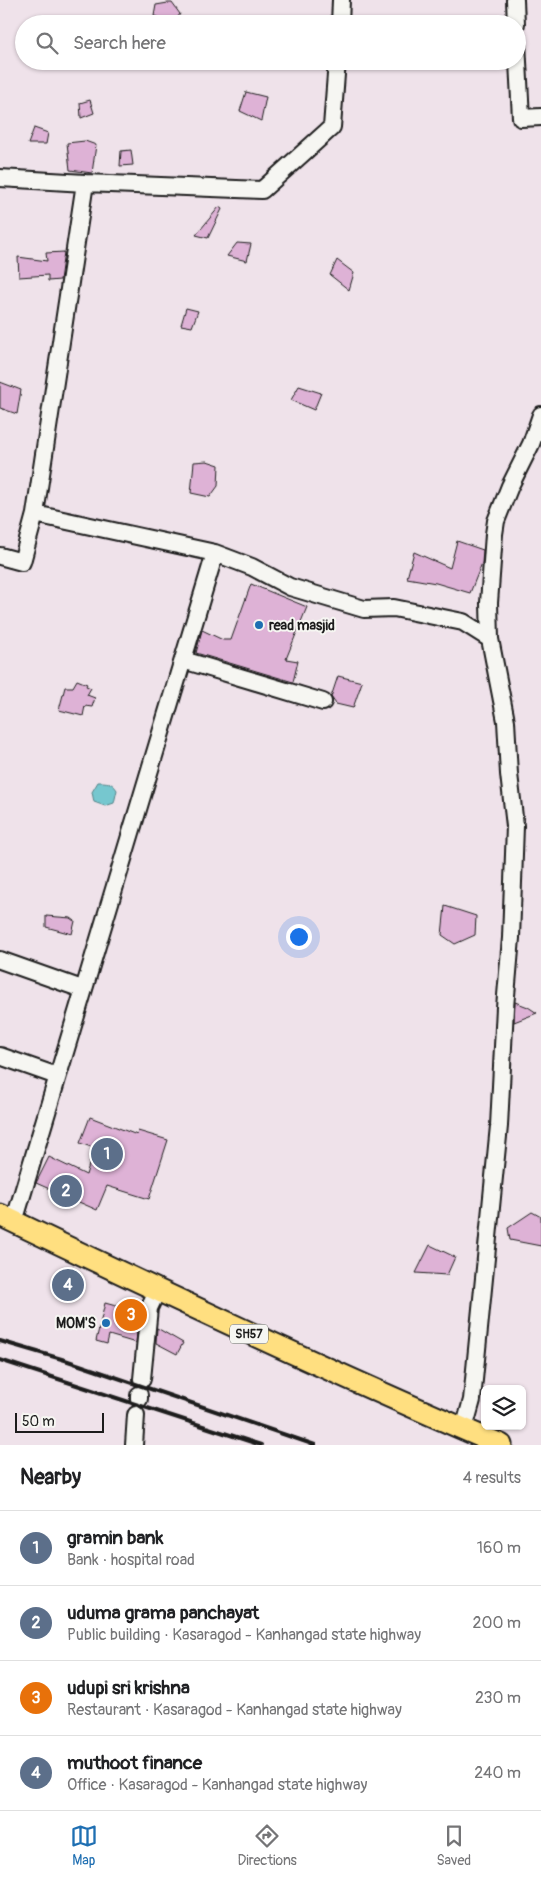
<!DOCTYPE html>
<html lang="en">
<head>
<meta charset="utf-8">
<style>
	body { margin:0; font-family:Pangolin,sans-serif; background:#f6f6f6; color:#202124 }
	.controls { position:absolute; right:15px; bottom:15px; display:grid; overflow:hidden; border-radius:8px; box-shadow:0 1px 4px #0004 }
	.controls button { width:45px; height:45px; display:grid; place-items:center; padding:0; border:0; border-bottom:1px solid #e0e0e0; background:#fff; color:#202124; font:25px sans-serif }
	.scale { position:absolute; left:15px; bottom:12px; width:89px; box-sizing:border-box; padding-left:5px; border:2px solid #1c1c1c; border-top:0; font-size:14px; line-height:18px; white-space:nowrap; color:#1c1c1c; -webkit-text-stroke:4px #f6f6f2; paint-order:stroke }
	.you { position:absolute; left:298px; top:936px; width:18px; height:18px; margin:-12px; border:4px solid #fff; border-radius:50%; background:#1a73e8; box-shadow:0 0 0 8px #1a73e833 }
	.badge { display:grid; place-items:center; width:32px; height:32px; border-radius:50%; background:#1f6fb2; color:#fff; font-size:16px; font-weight:700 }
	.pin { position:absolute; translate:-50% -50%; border:2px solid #fff; box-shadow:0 1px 5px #0006 }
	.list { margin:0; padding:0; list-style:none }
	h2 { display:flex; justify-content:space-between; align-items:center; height:65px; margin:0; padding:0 20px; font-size:21px }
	h2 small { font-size:16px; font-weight:400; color:#757577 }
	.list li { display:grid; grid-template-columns:32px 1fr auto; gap:15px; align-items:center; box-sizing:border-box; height:75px; padding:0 20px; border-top:1px solid #e0e0e0 }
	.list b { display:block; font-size:19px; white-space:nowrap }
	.list p { margin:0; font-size:16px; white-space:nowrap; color:#757577 }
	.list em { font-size:16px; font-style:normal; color:#757577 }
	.icon { flex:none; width:28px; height:28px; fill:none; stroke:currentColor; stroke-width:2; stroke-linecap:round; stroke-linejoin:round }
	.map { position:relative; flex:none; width:541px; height:1445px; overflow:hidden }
	.search { position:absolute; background:#fff; box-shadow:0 1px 4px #0004; left:15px; right:15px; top:15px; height:55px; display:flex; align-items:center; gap:12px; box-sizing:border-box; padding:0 18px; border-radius:28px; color:#757577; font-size:19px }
	.sheet { height:365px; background:#fff }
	nav { display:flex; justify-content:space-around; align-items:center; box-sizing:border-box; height:70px; border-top:1px solid #e0e0e0; background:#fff; font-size:14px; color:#757577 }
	nav a { display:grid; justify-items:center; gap:2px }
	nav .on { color:#1f6fb2 }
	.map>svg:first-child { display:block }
	.water { fill:#76c7cf; stroke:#528387 }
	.building { fill:#deb2d6; stroke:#1c1c1c }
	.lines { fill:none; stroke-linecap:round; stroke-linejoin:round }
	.minor-casing { stroke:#1c1c1c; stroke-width:20 }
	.major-casing { stroke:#1c1c1c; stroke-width:25 }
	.minor { stroke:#f6f6f2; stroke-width:16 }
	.major { stroke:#ffdf80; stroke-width:21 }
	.rail { stroke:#1c1c1c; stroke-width:4 }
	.poi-dot { fill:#1f6fb2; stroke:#f6f6f2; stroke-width:2 }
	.labels { text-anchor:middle; stroke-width:4; stroke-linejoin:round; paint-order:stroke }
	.shield { fill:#f6f6f2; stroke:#5d5d5c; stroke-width:1 }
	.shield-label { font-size:12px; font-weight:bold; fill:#1c1c1c }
	.poi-label { font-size:14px; font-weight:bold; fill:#1c1c1c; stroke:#f6f6f2; text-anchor:start }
</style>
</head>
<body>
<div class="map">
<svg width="541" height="1445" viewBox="0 0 541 1445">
	<rect width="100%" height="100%" fill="#efe2ea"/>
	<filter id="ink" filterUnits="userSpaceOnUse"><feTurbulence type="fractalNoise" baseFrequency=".02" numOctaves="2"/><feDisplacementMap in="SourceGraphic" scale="10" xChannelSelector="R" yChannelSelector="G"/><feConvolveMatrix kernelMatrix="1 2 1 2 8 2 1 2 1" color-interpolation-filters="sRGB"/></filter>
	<g filter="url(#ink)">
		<path class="water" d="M 98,782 C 107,782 112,782 117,790 L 114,803 L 105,806 L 94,802 L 92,792 Z"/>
		<path class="building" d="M 168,3 L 172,3 L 180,14 L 174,23 L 154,16 L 156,5 Z
			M 246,92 L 266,97 L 261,121 L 240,111 Z
			M 90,100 L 94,113 L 81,118 L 80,103 Z
			M 34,128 L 48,133 L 46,144 L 28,144 Z
			M 85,141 L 96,145 L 92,173 L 70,170 L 67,143 Z
			M 131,150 L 133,165 L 120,166 L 121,151 Z
			M 219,207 L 222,209 L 208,238 L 196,235 Z
			M 237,243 L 251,244 L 247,261 L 227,256 Z
			M 64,252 L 60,280 L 48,281 L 48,275 L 19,277 L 18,257 L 47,261 L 46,253 Z
			M 337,260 L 354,273 L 349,290 L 330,275 Z
			M 186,308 L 198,311 L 192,327 L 181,325 Z
			M 0,382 L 21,390 L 17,414 L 0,408 Z
			M 299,386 L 321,393 L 314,410 L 291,400 Z
			M 207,461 L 219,465 L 218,486 L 210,497 L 191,493 L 194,462 Z
			M 457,541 L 483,550 L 482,563 L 470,593 L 436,583 L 407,578 L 414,552 L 450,568 Z
			M 251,584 L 307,607 L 286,659 L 298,661 L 293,682 L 196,653 L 202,630 L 223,640 L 231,640 Z
			M 338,676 L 362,682 L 353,708 L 336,704 L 331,697 Z
			M 77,680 L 87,684 L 86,686 L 91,688 L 87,695 L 95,698 L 92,707 L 85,706 L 83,716 L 59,710 L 65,687 L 73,687 Z
			M 445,906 L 476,916 L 475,935 L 455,944 L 442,935 Z
			M 46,916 L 71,918 L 75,921 L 72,934 L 46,927 Z
			M 515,1002 L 528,1007 L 537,1013 L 514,1022 Z
			M 90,1117 L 137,1135 L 138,1131 L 168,1140 L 149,1199 L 107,1186 L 97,1210 L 36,1183 L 49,1157 L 86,1175 L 94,1148 L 80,1143 Z
			M 532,1212 L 541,1217 L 541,1246 L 510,1240 L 508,1228 Z
			M 430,1245 L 455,1257 L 447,1275 L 416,1273 Z
			M 105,1303 L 116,1306 L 131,1304 L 139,1311 L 136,1343 L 109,1335 L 107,1344 L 96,1341 Z
			M 157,1328 L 183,1343 L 177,1354 L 156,1343 Z"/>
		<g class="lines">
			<defs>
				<path id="minor" d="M 515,0 L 516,24
					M 340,24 L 341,0
					M 517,43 L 521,118 L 541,117
					M 0,178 L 85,183
					M 215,553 L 252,567 L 290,587 L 364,609 L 394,608 L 463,622 L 490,639
					M 0,556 L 22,562 L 35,514
					M 183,660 L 323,702
					M 0,960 L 82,989
					M 0,1056 L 57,1076
					M 14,1222 L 215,553 L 35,514 L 85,183 L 262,190 L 332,127 L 337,61
					M 142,1379 L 149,1308 L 157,1291
					M 139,1399 L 139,1395
					M 464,1429 L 472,1400 L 499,1126 L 505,1007 L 511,938 L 515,826 L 509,774 L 506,721 L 490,639 L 489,603 L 494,534 L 496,521 L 510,486 L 531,444 L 541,415
					M 134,1445 L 136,1415"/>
				<path id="major" d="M 0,1215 C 166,1295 332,1373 501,1445"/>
			</defs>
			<use href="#minor" class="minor-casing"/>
			<use href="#major" class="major-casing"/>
			<use href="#minor" class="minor"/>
			<use href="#major" class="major"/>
			<path class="rail" d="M 0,1341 L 65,1360 L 315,1445
				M 0,1360 L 261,1445"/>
		</g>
	</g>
	<g class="poi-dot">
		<circle cx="259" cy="625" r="5"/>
		<circle cx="106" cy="1323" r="5"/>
	</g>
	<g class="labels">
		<rect class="shield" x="230" y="1324.5" width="38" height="19" rx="4"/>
		<g class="shield-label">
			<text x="249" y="1338">SH57</text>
		</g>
		<g class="poi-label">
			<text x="269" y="630">read masjid</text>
			<text x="96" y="1328" text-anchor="end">MOM'S</text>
		</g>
	</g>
</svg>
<div class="controls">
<button><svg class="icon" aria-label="layers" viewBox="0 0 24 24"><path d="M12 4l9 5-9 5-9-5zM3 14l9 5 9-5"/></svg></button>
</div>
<div class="scale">50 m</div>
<div class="you"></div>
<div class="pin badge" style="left:107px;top:1154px;background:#5c6f8a">1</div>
<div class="pin badge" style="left:66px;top:1191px;background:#5c6f8a">2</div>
<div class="pin badge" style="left:131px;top:1315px;background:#e8710a">3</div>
<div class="pin badge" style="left:68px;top:1285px;background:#5c6f8a">4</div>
<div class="search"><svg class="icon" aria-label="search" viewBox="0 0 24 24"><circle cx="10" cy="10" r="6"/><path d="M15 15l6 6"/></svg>Search here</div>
</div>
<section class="sheet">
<h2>Nearby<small>4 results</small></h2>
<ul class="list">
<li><span class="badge" style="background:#5c6f8a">1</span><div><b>gramin bank</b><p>Bank · hospital road</p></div><em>160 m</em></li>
<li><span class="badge" style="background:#5c6f8a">2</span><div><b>uduma grama panchayat</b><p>Public building · Kasaragod - Kanhangad state highway</p></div><em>200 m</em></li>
<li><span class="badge" style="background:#e8710a">3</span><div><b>udupi sri krishna</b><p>Restaurant · Kasaragod - Kanhangad state highway</p></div><em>230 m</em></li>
<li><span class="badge" style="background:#5c6f8a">4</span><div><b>muthoot finance</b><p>Office · Kasaragod - Kanhangad state highway</p></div><em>240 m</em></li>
</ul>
</section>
<nav>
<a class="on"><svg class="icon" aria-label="map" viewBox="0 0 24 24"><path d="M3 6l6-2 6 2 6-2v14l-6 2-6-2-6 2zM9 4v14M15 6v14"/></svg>Map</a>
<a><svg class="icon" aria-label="directions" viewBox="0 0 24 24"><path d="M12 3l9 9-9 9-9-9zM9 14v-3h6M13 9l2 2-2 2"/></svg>Directions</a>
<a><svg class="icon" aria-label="saved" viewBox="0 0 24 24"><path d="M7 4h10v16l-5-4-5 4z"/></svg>Saved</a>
</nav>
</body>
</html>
